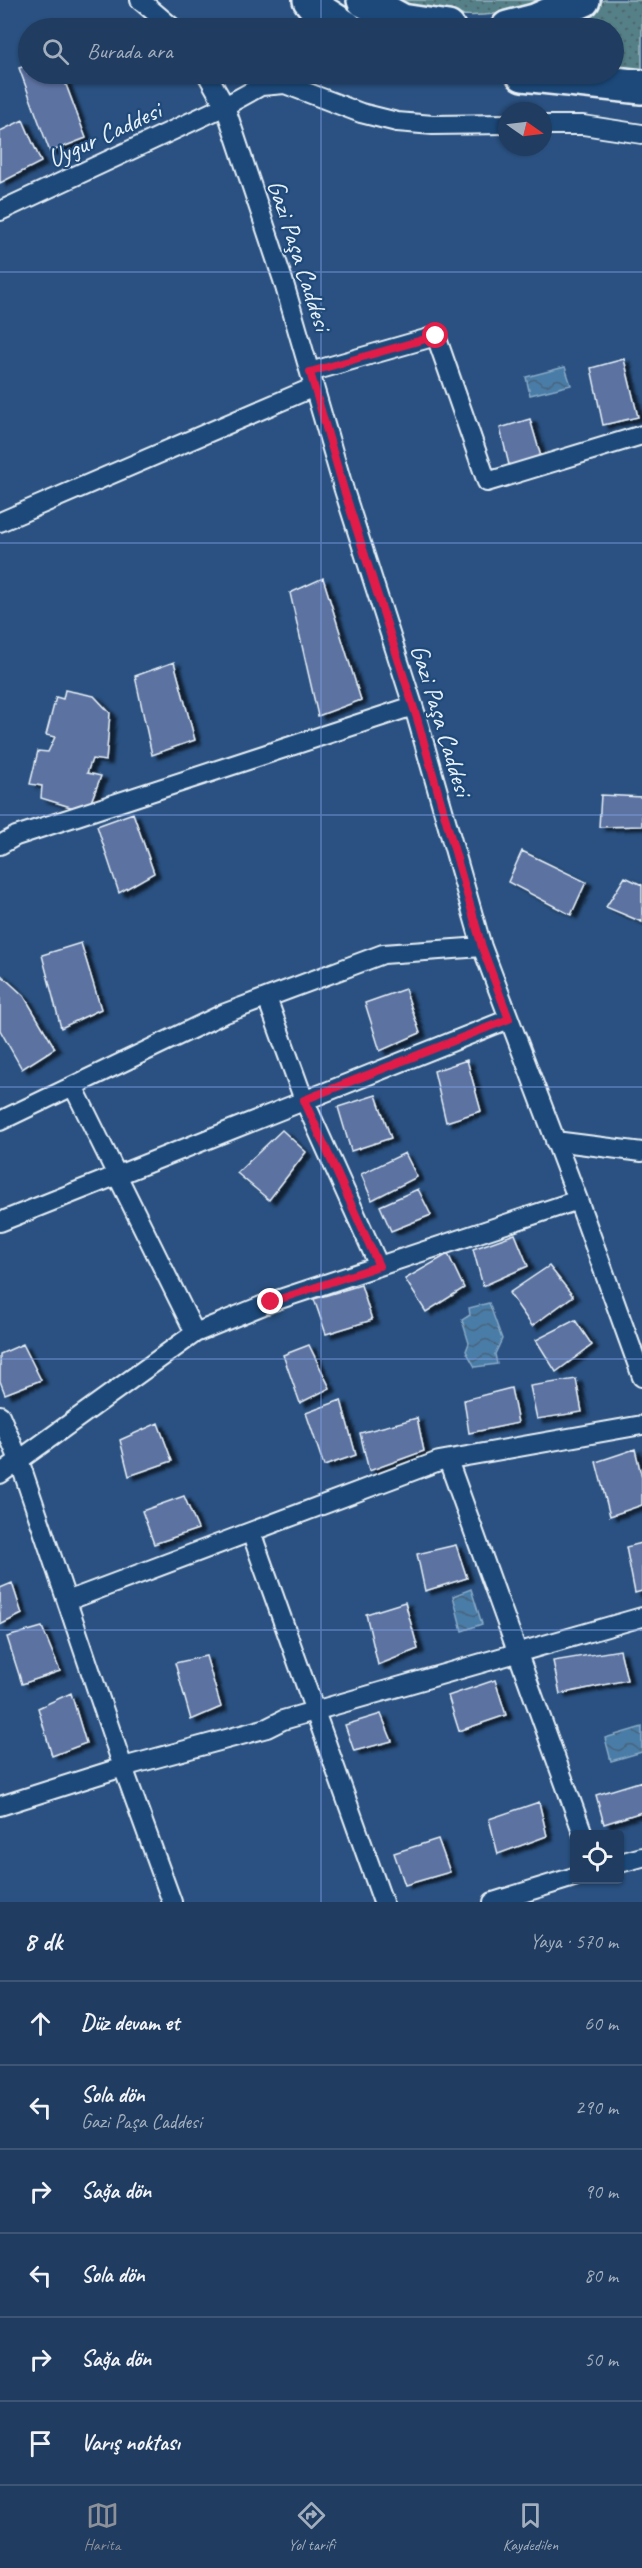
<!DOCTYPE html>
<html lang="tr">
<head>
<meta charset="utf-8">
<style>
	body { margin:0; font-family:Caveat,sans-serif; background:#2d486a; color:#f1f3f6 }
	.controls { position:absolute; right:18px; bottom:18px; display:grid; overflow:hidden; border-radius:6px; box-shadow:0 2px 4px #0004 }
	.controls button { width:54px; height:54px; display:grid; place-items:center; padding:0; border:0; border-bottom:2px solid #3d5676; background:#203d61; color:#f1f3f6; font:30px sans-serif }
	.compass { position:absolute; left:498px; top:102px; width:54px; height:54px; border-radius:50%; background:#203d61; box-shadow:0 2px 4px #0004; rotate:104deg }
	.stop { position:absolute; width:18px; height:18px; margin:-14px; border:4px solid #e11d48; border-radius:50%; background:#fff }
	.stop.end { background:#e11d48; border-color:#fff; box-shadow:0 2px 6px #0008 }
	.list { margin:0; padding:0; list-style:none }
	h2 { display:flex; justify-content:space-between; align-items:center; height:78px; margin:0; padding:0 24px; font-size:26px }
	h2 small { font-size:20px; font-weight:400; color:#a2aebd }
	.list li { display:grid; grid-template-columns:39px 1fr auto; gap:18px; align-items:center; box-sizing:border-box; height:84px; padding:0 24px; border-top:2px solid #3d5676 }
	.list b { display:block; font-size:22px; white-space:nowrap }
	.list p { margin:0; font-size:20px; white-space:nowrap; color:#a2aebd }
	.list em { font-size:20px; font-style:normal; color:#a2aebd }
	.icon { flex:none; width:33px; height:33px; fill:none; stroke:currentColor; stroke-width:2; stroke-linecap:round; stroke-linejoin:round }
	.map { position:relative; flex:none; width:642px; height:1902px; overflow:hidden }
	.search { position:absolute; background:#203d61; box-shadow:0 2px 4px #0004; left:18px; right:18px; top:18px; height:66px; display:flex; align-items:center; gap:15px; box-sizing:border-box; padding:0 21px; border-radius:33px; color:#a2aebd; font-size:22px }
	.sheet { height:582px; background:#203d61 }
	nav { display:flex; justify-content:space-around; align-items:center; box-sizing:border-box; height:84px; border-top:2px solid #3d5676; background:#203d61; font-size:16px; color:#a2aebd }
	nav a { display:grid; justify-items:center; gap:3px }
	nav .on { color:#8c9099 }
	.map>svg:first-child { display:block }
	.grass { fill:url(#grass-dots); stroke:#9eb8c0; stroke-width:1.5 }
	.water { fill:url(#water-waves); stroke:#89aac7; stroke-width:1.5 }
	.building { fill:#5b72a1; stroke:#e8f1f8; stroke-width:1.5; filter:url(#shadow) }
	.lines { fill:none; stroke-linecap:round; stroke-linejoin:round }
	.minor-casing { stroke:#e8f1f8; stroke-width:22 }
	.motorway-casing { stroke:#e8f1f8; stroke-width:38 }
	.minor { stroke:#1f4a7a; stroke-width:18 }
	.motorway { stroke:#1f4a7a; stroke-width:33 }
	.route { stroke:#e11d48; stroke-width:8 }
	.grid { fill:none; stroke:#82a0e8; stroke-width:1.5; stroke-opacity:0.55 }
	.labels { text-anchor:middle; stroke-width:4.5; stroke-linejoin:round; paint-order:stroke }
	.street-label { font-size:26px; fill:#e8f1f8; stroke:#1f4a7a }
</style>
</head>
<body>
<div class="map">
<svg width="642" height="1902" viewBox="0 0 642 1902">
	<defs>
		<pattern id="grass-dots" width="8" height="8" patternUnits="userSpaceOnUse" patternTransform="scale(1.5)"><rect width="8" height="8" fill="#558088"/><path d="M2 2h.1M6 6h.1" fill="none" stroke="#4e676c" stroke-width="1.8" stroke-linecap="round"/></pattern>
		<pattern id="water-waves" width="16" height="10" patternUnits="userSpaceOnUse" patternTransform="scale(1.5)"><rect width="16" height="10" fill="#497ba6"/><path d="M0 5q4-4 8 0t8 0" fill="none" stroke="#48647d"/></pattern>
		<filter id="shadow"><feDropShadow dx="6" dy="3.5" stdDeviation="1.5" flood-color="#0009"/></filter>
	</defs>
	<rect width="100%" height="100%" fill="#2a5181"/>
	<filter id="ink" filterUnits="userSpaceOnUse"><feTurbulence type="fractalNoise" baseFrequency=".0167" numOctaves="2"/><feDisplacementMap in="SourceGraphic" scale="12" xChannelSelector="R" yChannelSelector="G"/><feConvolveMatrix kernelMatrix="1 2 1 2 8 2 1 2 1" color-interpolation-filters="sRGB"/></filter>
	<g filter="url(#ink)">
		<path class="grass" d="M 398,0 L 543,0 C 498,21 443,20 398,0 Z
			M 604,0 L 642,0 L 642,75 L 614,71 L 614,28 L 550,28 L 572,21 Z"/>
		<path class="water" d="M 565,367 L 571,385 L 530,395 L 526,377 Z
			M 489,1303 L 502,1339 L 495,1354 L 497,1364 L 475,1367 L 466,1351 L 469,1343 L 462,1320 L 470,1315 L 469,1308 Z
			M 471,1589 L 482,1624 L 462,1631 L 453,1596 Z
			M 642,1727 L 642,1752 L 611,1761 L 605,1738 Z"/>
		<path class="building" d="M 28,65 L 28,74 L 62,74 L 86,138 L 50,152 L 19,68 Z
			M 23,120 L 41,162 L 0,183 L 0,131 Z
			M 624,359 L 638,417 L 603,425 L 591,368 Z
			M 530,419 L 542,460 L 510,469 L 500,428 Z
			M 323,578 L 361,700 L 318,716 L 290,593 Z
			M 174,662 L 195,740 L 152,755 L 135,676 Z
			M 65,690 L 94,696 L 110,713 L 106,761 L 92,759 L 87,773 L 101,776 L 87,812 L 41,798 L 42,786 L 30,784 L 38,751 L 48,752 L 55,737 L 46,735 L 56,697 L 63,699 Z
			M 601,795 L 642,797 L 642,826 L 599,827 Z
			M 133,813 L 154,873 L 119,893 L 97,826 Z
			M 522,851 L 586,882 L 571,915 L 508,882 Z
			M 625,877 L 642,885 L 642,922 L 606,907 Z
			M 81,943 L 101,1009 L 61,1028 L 42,955 Z
			M 0,974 L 24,996 L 55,1048 L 22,1069 L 0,1030 Z
			M 405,989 L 420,1033 L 380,1051 L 365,1003 Z
			M 467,1060 L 481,1111 L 446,1122 L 434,1071 Z
			M 376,1095 L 391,1138 L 351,1151 L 338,1107 Z
			M 282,1130 L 306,1152 L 269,1200 L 237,1173 Z
			M 405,1153 L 417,1177 L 372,1200 L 361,1174 Z
			M 418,1189 L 431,1215 L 391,1231 L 380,1206 Z
			M 515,1234 L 528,1266 L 483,1286 L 473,1249 Z
			M 448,1254 L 464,1288 L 426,1312 L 405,1279 Z
			M 549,1266 L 573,1296 L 532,1326 L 509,1293 Z
			M 361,1285 L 372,1320 L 326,1334 L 314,1299 Z
			M 575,1320 L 592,1345 L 556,1372 L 536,1340 Z
			M 23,1344 L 41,1380 L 5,1394 L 0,1381 L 0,1354 Z
			M 309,1345 L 330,1388 L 300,1403 L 283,1355 Z
			M 576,1379 L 582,1412 L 537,1419 L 530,1386 Z
			M 511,1388 L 518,1423 L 469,1433 L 464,1400 Z
			M 341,1400 L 356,1455 L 324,1466 L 306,1413 Z
			M 417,1418 L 424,1451 L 369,1471 L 360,1433 Z
			M 158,1423 L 172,1461 L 129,1476 L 120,1440 Z
			M 635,1449 L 642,1478 L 642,1505 L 610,1516 L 596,1462 Z
			M 184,1496 L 198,1529 L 154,1544 L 142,1511 Z
			M 642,1543 L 642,1591 L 635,1593 L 626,1547 Z
			M 456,1545 L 467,1578 L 425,1591 L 417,1554 Z
			M 12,1583 L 22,1614 L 0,1625 L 0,1588 Z
			M 405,1602 L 418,1649 L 378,1665 L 366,1614 Z
			M 42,1627 L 60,1671 L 22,1684 L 7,1637 Z
			M 620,1650 L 627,1680 L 560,1694 L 553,1661 Z
			M 206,1656 L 221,1707 L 191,1720 L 175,1663 Z
			M 495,1680 L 506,1715 L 459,1731 L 448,1696 Z
			M 71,1693 L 86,1743 L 52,1756 L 38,1708 Z
			M 381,1714 L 392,1741 L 354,1751 L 345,1725 Z
			M 642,1781 L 642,1812 L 604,1824 L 596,1795 Z
			M 539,1802 L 547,1836 L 498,1854 L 489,1819 Z
			M 438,1839 L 450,1872 L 405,1885 L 394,1853 Z"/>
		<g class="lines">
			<defs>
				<path id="minor" d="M 140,0 L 173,28
					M 207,74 L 225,106 L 283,280 L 344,490 L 417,718 L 482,947 L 578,1200 L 642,1377
					M 543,125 L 583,125 L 642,134
					M 0,211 L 225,106 L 261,86 L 285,84 L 361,113 L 397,122 L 433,125 L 507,124
					M 310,372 L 436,336 L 487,482 L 642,435
					M 0,522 L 314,387
					M 0,845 L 16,836 L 413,706
					M 267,998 L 304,1100 L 379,1266
					M 73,1086 L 195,1333
					M 0,1121 L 223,1014 L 383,954 L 482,947
					M 555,1141 L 642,1152
					M 0,1222 L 509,1019
					M 0,1415 L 19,1460 L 123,1767 L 172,1902
					M 448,1460 L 583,1834
					M 0,1474 L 195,1333 L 271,1302 L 578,1200
					M 251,1532 L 383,1902
					M 67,1601 L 439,1461 L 642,1425
					M 0,1806 L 123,1767 L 267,1728 L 283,1720 L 642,1617
					M 620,1863 L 642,1857
					M 493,1902 L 574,1877"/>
				<path id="motorway" d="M 310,0 L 318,10 L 346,28
					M 364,0 L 402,21 L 448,28
					M 508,28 L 535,21 L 583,0
					M 523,74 L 642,87"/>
			</defs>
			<use href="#minor" class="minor-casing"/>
			<use href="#motorway" class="motorway-casing"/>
			<use href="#minor" class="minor"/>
			<use href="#motorway" class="motorway"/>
		</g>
	</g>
	<g class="lines" filter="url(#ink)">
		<path class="route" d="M 271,1302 L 379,1266 L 304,1100 L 509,1019 L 482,947 L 417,718 L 344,490 L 310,372 L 436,336"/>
	</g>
	<path class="grid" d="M 321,0 L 321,28M 321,74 L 321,1902M 0,272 L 642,272M 0,543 L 642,543M 0,815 L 642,815M 0,1087 L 642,1087M 0,1359 L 642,1359M 0,1630 L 642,1630"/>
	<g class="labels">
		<g class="street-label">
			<text transform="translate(104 134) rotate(-25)" y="9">Uygur Caddesi</text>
			<text transform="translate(300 255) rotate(72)" y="9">Gazi Paşa Caddesi</text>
			<text transform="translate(442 720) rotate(73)" y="9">Gazi Paşa Caddesi</text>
		</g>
	</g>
</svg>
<div class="controls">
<button><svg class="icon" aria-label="locate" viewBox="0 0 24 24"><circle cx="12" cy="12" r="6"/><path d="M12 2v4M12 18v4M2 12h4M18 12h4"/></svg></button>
</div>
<svg class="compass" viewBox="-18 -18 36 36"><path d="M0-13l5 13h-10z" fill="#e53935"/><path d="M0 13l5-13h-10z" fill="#a2aebd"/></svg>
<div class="stop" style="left:436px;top:336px"></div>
<div class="stop end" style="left:271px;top:1302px"></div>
<div class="search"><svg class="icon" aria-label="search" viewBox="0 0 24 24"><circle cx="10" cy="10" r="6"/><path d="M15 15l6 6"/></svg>Burada ara</div>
</div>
<section class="sheet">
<h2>8 dk<small>Yaya · 570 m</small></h2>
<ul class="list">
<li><svg class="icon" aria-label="ahead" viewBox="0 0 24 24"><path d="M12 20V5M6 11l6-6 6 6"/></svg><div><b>Düz devam et</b></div><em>60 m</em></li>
<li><svg class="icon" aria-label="left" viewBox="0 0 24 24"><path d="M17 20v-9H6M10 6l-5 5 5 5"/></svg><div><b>Sola dön</b><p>Gazi Paşa Caddesi</p></div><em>290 m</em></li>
<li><svg class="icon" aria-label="right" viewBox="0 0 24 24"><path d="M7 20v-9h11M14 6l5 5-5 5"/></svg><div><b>Sağa dön</b></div><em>90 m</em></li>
<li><svg class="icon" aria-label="left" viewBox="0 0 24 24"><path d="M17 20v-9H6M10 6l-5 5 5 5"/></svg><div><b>Sola dön</b></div><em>80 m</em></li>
<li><svg class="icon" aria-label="right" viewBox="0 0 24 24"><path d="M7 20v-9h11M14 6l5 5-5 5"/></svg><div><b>Sağa dön</b></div><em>50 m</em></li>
<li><svg class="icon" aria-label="arrive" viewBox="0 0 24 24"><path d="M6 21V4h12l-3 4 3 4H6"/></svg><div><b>Varış noktası</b></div></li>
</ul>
</section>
<nav>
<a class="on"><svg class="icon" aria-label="map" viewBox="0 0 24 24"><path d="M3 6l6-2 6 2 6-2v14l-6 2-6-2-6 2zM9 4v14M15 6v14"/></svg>Harita</a>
<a><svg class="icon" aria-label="directions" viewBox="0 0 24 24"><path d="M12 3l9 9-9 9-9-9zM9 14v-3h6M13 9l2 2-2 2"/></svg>Yol tarifi</a>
<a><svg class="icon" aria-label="saved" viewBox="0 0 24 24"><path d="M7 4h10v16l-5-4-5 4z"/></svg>Kaydedilen</a>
</nav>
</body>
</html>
